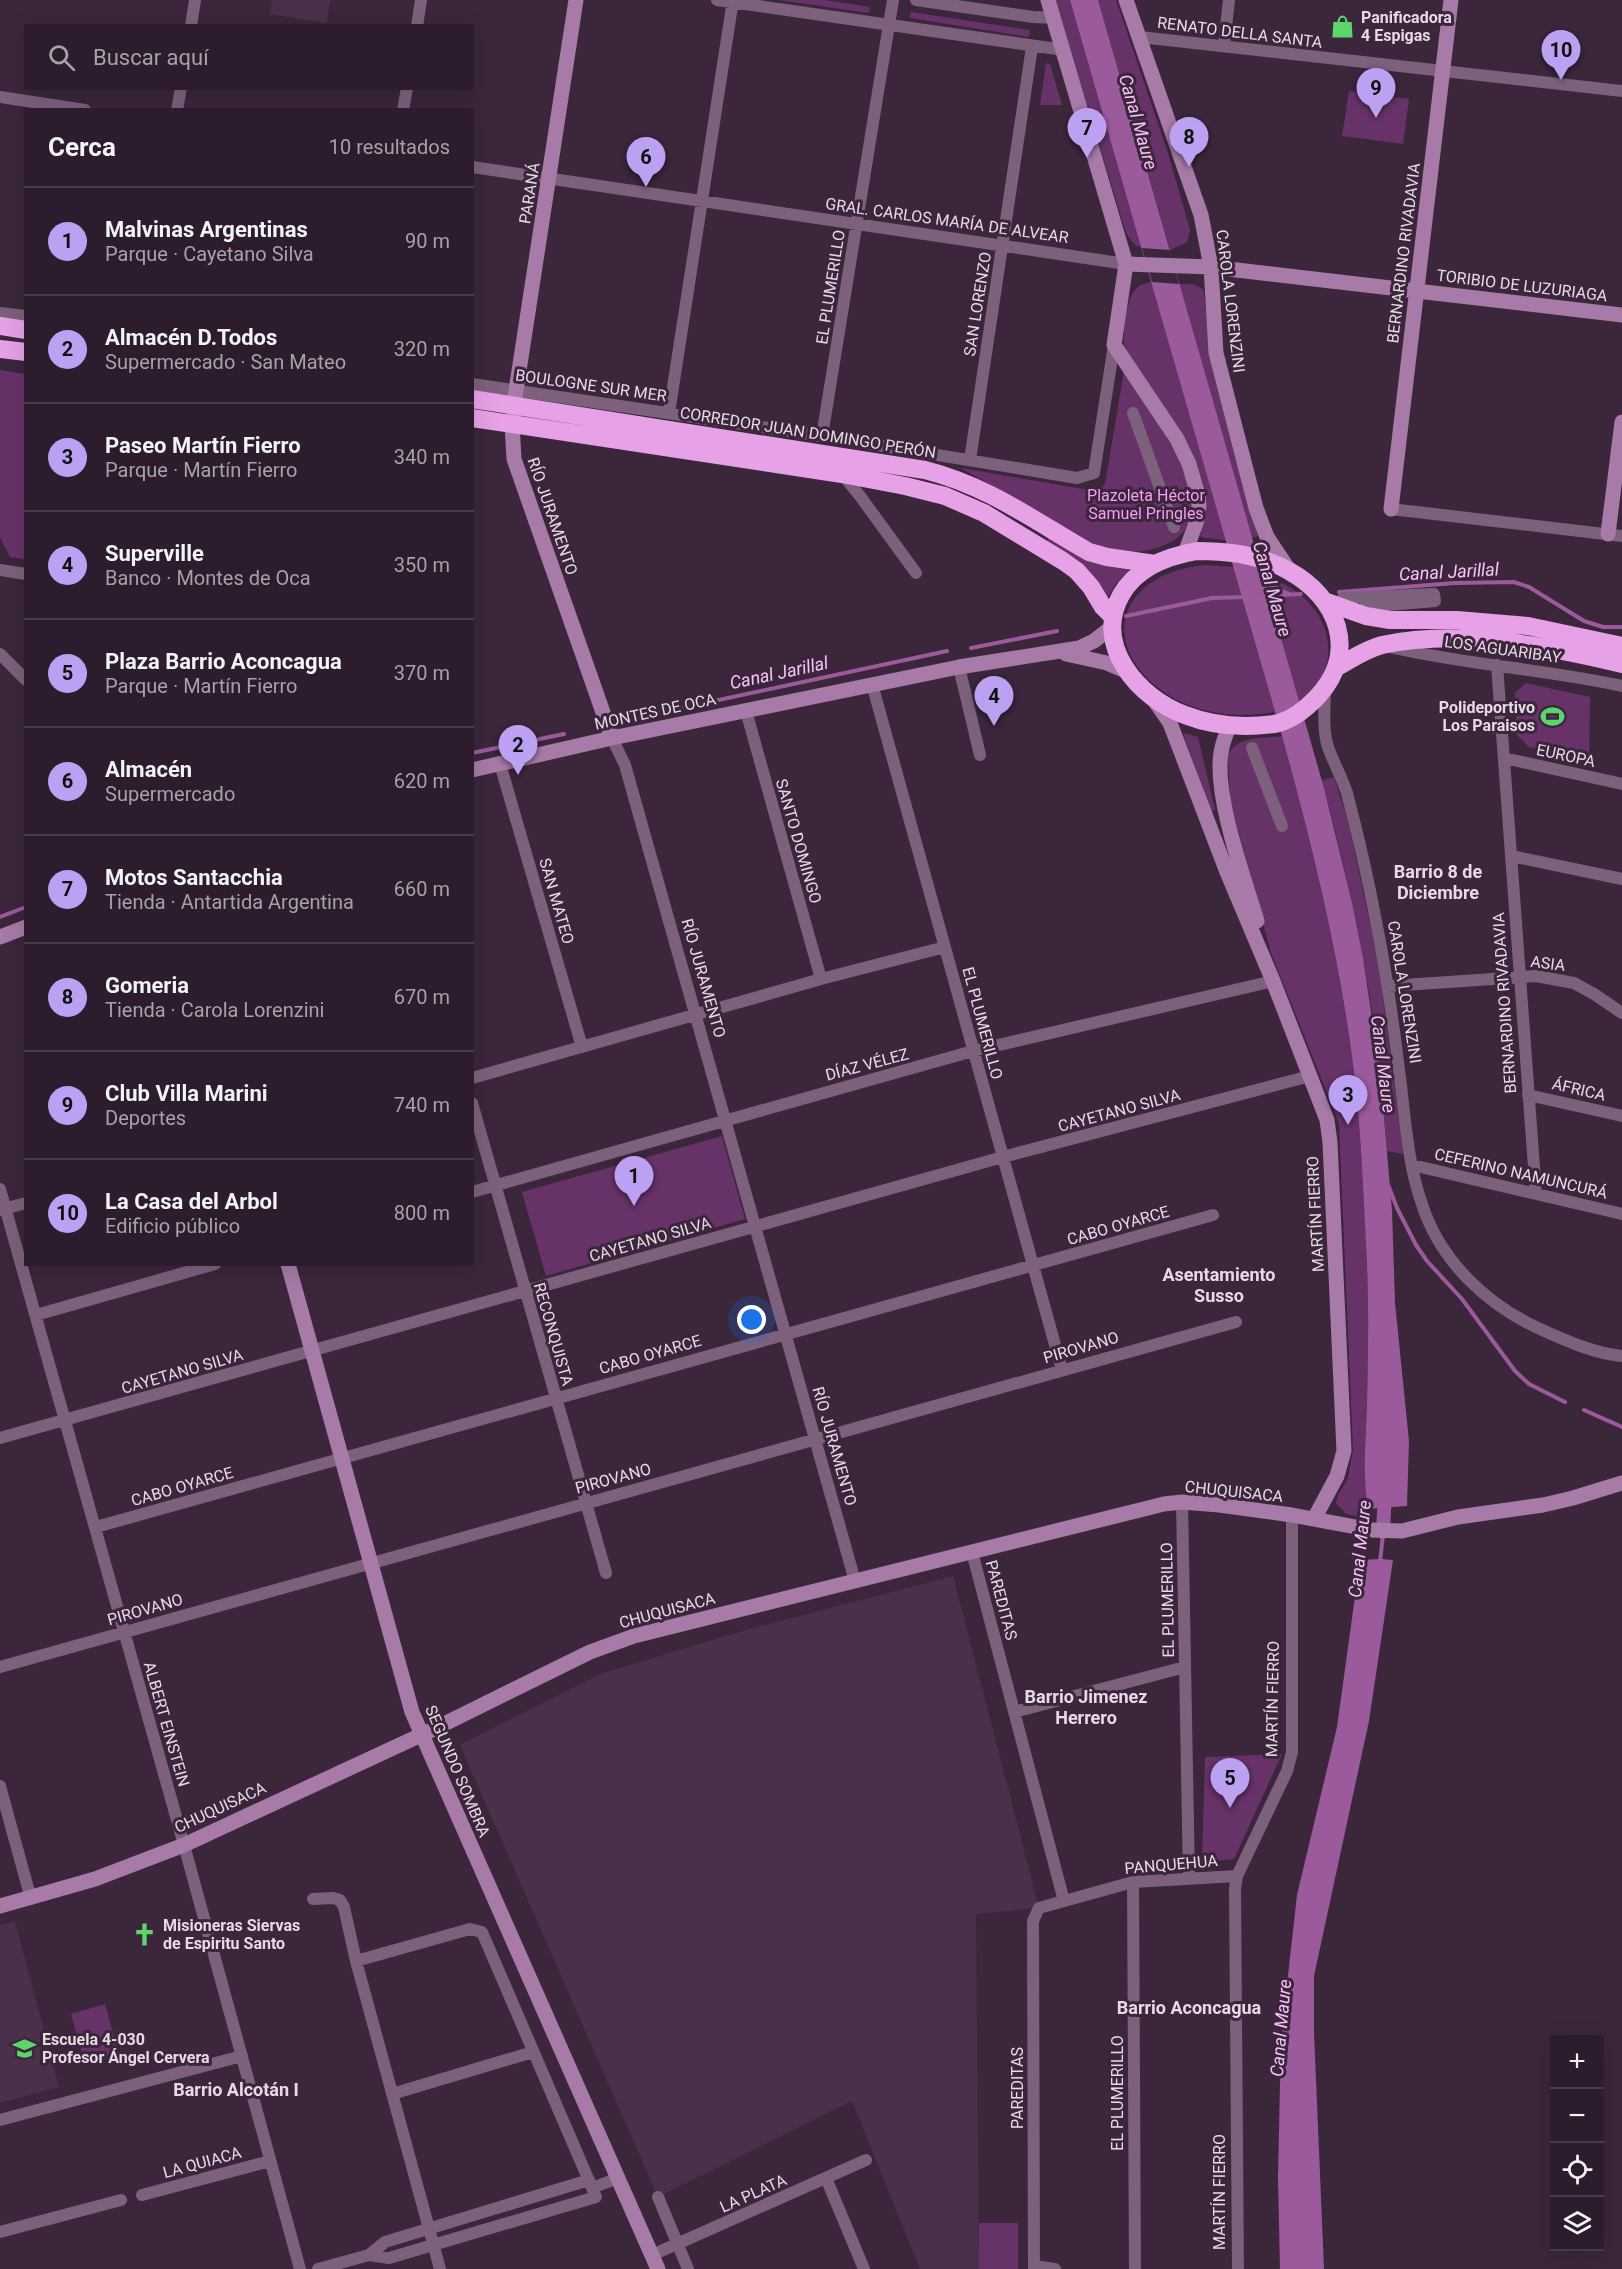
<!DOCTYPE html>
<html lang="es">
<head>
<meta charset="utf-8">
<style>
	body { margin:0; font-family:Roboto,sans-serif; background:#382939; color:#f1f3f6 }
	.controls { position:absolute; right:18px; bottom:18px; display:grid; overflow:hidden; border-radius:0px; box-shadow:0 6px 24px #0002 }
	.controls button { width:54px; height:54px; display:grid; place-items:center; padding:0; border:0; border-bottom:2px solid #483a49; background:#2c1c2d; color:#f1f3f6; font:30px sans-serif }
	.you { position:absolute; left:752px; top:1320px; width:21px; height:21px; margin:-15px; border:4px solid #fff; border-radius:50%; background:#1a73e8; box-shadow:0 0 0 9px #1a73e833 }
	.badge { display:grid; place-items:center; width:39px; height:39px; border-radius:50%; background:#bca0f2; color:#111; font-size:20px; font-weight:700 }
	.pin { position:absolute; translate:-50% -50px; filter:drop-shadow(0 2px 3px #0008) }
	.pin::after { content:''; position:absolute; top:32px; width:21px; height:18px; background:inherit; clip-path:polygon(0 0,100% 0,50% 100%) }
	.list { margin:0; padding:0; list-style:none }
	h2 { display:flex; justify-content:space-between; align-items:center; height:78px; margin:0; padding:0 24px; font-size:26px }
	h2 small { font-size:20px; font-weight:400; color:#a6a1aa }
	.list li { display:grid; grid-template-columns:39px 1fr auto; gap:18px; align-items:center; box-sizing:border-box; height:108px; padding:0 24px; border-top:2px solid #483a49 }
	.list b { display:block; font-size:22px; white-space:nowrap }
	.list p { margin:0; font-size:20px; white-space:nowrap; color:#a6a1aa }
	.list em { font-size:20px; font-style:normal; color:#a6a1aa }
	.icon { flex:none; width:33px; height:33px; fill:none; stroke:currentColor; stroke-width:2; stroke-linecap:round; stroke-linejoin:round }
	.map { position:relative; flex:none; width:1622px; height:2269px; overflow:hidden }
	.search { position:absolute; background:#2c1c2d; box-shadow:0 6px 24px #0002; left:24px; top:24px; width:450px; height:66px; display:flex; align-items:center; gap:15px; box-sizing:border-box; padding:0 21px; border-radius:0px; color:#a6a1aa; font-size:22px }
	.panel { position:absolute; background:#2c1c2d; box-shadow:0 6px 24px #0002; left:24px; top:108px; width:450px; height:1158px; border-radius:0px }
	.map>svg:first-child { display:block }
	.built { fill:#4a304b }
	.green { fill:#673268 }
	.water { fill:#9b5a9c }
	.pier { fill:#3b263c }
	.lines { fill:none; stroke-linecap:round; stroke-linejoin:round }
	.stream { stroke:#9b5a9c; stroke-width:4 }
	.canal { stroke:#9b5a9c; stroke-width:14 }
	.street { stroke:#7c607c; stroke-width:12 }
	.secondary { stroke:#a77aa7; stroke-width:15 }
	.highway { stroke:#e7a1e7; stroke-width:18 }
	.labels { text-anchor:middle; stroke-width:6; stroke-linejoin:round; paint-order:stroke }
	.poi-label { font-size:16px; font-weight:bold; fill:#e8d9e7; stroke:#3b263c; text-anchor:start }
	.street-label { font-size:16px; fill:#e8d9e7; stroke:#3b263c }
	.park-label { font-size:16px; fill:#f69ef8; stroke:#3b263c }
	.water-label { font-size:18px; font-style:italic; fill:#f7c2f7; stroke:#3b263c }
	.neighbourhood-label { font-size:18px; font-weight:bold; fill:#e8d9e7; stroke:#3b263c }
</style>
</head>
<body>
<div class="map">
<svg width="1622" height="2269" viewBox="0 0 1622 2269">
	<rect width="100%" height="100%" fill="#3b263c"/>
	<path class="built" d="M 272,0 L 330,0 L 327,23 L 270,14 Z
		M 953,1576 L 1039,1908 L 976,1914 L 979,2269 L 920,2269 L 852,2101 L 658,2197 L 460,1745 L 600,1674 L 742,1631 Z
		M 15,1921 L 59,2087 L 0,2103 L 0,1925 Z"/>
	<path class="green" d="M 779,0 L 825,0 L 870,7 L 869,13 Z
		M 1055,0 L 1070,0 L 1142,248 L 1134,244 L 1126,233 Z
		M 1098,0 L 1116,0 L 1168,153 L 1190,230 L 1187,242 L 1170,250 Z
		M 911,12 L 1030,30 L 1029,37 L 910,18 Z
		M 1046,63 L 1050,64 L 1062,105 L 1040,105 Z
		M 1349,91 L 1409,99 L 1403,144 L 1342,136 Z
		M 1152,282 L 1226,540 L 1205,538 L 1200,536 L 1205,510 L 1124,347 C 1123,333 1126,301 1135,290 C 1139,285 1145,283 1152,282 Z
		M 1179,284 C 1188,284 1199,283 1204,292 L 1209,346 L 1257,530 L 1258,535 L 1256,537 L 1252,537 Z
		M 0,370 L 25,374 L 25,559 L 10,557 L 0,537 Z
		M 1124,371 C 1147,407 1233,514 1167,544 C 1144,555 1119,553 1095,546 C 1082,542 1068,530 1055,523 C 1024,505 992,486 961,468 L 1095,491 L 1100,489 L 1105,484 Z
		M 1049,536 L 1105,565 L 1129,570 L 1116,584 L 1106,600 L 1047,541 Z
		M 1205,565 L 1234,567 L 1275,712 C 1243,718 1204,715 1175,699 C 1096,654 1112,574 1205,565 Z
		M 1262,574 C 1276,580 1291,586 1303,597 C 1336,626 1339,675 1299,701 Z
		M 1526,683 L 1590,697 L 1589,761 L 1529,747 L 1517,735 L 1515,693 Z
		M 1183,733 L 1198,737 L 1215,810 L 1211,812 Z
		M 1282,736 C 1310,837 1335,938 1350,1042 C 1361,1115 1363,1190 1367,1264 C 1369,1310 1368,1358 1367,1404 C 1366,1439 1362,1474 1368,1509 L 1356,1516 L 1346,1514 L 1336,1503 L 1338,1495 L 1348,1478 L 1353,1450 L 1339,1123 L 1271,953 L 1230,800 L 1228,755 C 1237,735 1264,739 1282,736 Z
		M 1334,777 L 1348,821 L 1378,960 L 1403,1154 L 1387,1151 C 1383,1107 1380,1062 1373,1018 C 1361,938 1343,859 1322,780 Z
		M 722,1136 L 745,1219 L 546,1276 L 522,1192 Z
		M 1282,1754 L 1234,1859 L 1202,1862 L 1205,1757 Z
		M 105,2004 L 119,2054 L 85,2064 L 71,2014 Z
		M 979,2223 L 1018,2223 L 1018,2269 L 979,2269 Z"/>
	<path class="water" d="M 1070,0 L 1098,0 L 1324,788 L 1352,903 L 1363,958 L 1380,1072 L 1392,1210 L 1395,1303 L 1409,1441 L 1407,1506 L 1368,1509 C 1362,1474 1366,1439 1367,1404 C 1368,1358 1369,1310 1367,1264 C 1363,1190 1361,1115 1350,1042 C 1335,938 1310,837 1282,736 Z
		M 1380,1559 L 1393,1560 L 1369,1721 L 1314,1976 L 1314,2033 L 1324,2269 L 1280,2269 L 1278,2178 L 1281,2038 L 1297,1895 L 1337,1727 L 1360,1560 Z"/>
	<path class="pier" d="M 1142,248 L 1170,250 L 1179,284 L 1152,282 Z"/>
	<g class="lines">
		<path class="stream" d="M 1260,581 L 1289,594
			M 1339,592 L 1455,583 L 1514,582 L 1529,587 L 1584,621 L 1603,627 L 1622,627
			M 1265,596 L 1301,594
			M 1126,616 L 1212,598 L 1246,597
			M 971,648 L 1057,631
			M 616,722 L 947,651
			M 472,753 L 564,734
			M 0,917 L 26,907
			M 1389,1187 L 1397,1208 L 1416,1245 L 1427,1261 L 1462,1299 L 1515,1371 L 1529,1384 L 1565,1402
			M 1584,1410 L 1622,1427
			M 1380,1562 L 1383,1534"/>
		<path class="canal" d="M 1383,1532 L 1385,1491"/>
		<path class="street" d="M 717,0 L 1064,50
			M 916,0 L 1033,17 L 1054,18
			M 191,26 L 195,0
			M 417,26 L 421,0
			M 1140,37 L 1622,91
			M 1224,46 L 1229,0
			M 0,97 L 85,110
			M 177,110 L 181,88
			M 403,110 L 407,88
			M 472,167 L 1126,264
			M 0,313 L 26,316
			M 472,384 L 822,436 L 1077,478 L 1094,473 L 1114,345
			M 669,413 L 733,0
			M 1133,413 L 1174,527
			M 822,436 L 893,0
			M 970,460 L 1032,47
			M 842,474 L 860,496 L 916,573
			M 1391,509 L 1622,536
			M 0,570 L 26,574
			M 1344,609 L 1343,598 L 1434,594 L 1435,601 L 1365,607
			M 1390,647 C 1466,665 1545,669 1622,686
			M 0,654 L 26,680
			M 1497,665 L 1536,1194
			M 959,667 L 980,755
			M 872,684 L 1062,1370
			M 1325,688 C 1325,707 1322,728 1328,747 C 1333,762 1342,777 1347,793 C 1358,835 1368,878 1376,921 C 1386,971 1393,1020 1399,1070 C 1405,1114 1407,1162 1422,1204 C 1440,1261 1487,1305 1540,1329 C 1567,1341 1593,1353 1622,1356
			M 746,711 L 821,979
			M 612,738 L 625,765 L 855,1581
			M 1252,748 L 1282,826
			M 1504,758 L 1622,784
			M 500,764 L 582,1047
			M 1511,856 L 1622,879
			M 1389,986 L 1536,976 L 1574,983 L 1594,994 L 1622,1013
			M 472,1078 L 821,979 L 945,947
			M 1528,1095 L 1622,1116
			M 472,1103 L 606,1573
			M 1412,1165 L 1622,1214
			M 0,1189 L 184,1845 L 300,2269
			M 472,1192 L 973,1051 L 1273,981
			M 0,1210 L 26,1203
			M 36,1315 L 215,1264
			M 0,1438 L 1003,1157 L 1310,1076
			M 1182,1502 L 1189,1878
			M 96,1527 L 1213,1215
			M 972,1552 L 1064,1901
			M 0,1667 L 1236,1322
			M 1014,1712 L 1185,1667
			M 0,1786 L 31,1899
			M 1133,1882 L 1135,2269
			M 313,1899 L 333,1898 L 340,1900 L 344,1907 L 356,1961 L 440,2269
			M 392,2094 L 533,2052
			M 0,2120 L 242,2056
			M 826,2178 L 864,2269
			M 592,2188 L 618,2178
			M 142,2195 L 270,2161
			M 658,2197 L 688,2269
			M 0,2232 L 121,2200
			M 369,2255 L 385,2242 L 589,2180
			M 652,2255 L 866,2160
			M 1034,2266 L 1055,2269
			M 318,2269 L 369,2255 L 389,2258 L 596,2197 L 482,1932 L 470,1929 L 356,1961
			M 1034,2269 L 1033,1921 L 1039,1908 L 1133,1882 L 1237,1876
			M 1238,2269 L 1235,1889 L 1237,1876 L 1287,1771 L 1292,1752 L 1292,1515"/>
		<path class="secondary" d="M 576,0 L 515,397 L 512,424 L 514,459 L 612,738
			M 1048,0 L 1126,264 L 1114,345 L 1177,439 L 1189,464 L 1198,495 L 1199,506 L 1196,523 L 1185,553
			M 1126,0 L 1201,215 L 1211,267 L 1216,353 L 1256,508 L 1267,537 L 1289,570
			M 1126,264 L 1211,267 L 1622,315
			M 1391,509 L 1451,0
			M 1608,534 L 1622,422
			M 1066,654 L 1107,663 L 1126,671
			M 1154,700 L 1170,723 L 1227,872 L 1273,981 L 1327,1120 L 1330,1142 L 1344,1451 L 1337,1476 L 1314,1519
			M 1229,726 C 1226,735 1222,744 1221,753 C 1214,796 1244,877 1257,921
			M 472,770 L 612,738 L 959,667 L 1079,648 L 1094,641 L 1112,627
			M 0,937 L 26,927
			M 288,1264 L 412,1712 L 658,2269
			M 0,1906 L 95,1879 L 184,1845 L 434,1729 L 590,1652 L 634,1636 L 1164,1504 L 1182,1502 L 1219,1505 L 1292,1515 L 1372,1530 L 1402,1531 L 1458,1517 L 1543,1505 L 1573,1498 L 1622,1483"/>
		<path class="highway" d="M 0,326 L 26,330
			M 0,349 L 26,352
			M 472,399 L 925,470 C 988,486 1033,520 1089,552 L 1107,557 L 1155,564
			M 472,418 L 842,474 L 905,486 L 945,496 L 984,513 L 1063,561 L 1077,571 L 1091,587 L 1103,607 L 1113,617
			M 1197,551 C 1228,551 1262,555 1289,571 C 1338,598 1358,651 1319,695 C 1307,708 1292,721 1274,724 C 1244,728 1213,726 1185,715 C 1138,698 1093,645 1121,595 C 1136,568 1168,556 1197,551 Z
			M 1324,601 L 1366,616 L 1390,620 L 1457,620 L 1528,626 L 1622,646
			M 1337,667 C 1352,659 1366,649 1382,645 C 1461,628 1545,646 1622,664"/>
	</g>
	<defs>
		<symbol id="shop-bare" viewBox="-9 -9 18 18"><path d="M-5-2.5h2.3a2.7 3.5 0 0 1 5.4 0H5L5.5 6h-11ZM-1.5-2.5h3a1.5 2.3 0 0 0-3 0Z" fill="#5cd56d" stroke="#3b263c" stroke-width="2.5" paint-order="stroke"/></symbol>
		<symbol id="stadium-bare" viewBox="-9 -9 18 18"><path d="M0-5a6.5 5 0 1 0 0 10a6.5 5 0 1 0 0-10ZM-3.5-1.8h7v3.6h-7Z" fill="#5cd56d" stroke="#3b263c" stroke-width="2.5" paint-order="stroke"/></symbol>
		<symbol id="church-bare" viewBox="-9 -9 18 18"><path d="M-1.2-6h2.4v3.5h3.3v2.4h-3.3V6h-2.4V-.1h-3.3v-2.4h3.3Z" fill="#5cd56d" stroke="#3b263c" stroke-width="2.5" paint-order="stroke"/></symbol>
		<symbol id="school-bare" viewBox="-9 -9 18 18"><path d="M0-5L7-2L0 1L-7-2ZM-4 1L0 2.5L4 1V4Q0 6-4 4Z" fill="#5cd56d" stroke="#3b263c" stroke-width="2.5" paint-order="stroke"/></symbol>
	</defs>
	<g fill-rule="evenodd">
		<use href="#shop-bare" x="1326" y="10" width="33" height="33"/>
		<use href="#stadium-bare" x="1536" y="700" width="33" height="33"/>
		<use href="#church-bare" x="128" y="1918" width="33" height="33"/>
		<use href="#school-bare" x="8" y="2032" width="33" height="33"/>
	</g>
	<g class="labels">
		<g class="poi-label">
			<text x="1361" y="23">Panificadora<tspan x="1361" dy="18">4 Espigas</tspan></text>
			<text x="1535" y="713" text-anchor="end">Polideportivo<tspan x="1535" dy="18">Los Paraisos</tspan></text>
			<text x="163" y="1931">Misioneras Siervas<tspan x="163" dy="18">de Espiritu Santo</tspan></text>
			<text x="42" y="2045">Escuela 4-030<tspan x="42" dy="18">Profesor Ángel Cervera</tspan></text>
		</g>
		<g class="street-label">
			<text transform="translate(1240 32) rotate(7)" y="6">RENATO DELLA SANTA</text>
			<text transform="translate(529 193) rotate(-81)" y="6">PARANÁ</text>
			<text transform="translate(947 220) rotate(8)" y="6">GRAL. CARLOS MARÍA DE ALVEAR</text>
			<text transform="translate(1403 253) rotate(-83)" y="6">BERNARDINO RIVADAVIA</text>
			<text transform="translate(1522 285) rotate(7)" y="6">TORIBIO DE LUZURIAGA</text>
			<text transform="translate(830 287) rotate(-81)" y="6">EL PLUMERILLO</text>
			<text transform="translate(1231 301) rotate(83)" y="6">CAROLA LORENZINI</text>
			<text transform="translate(977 304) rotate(-81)" y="6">SAN LORENZO</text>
			<text transform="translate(591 385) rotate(8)" y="6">BOULOGNE SUR MER</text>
			<text transform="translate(808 432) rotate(9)" y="6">CORREDOR JUAN DOMINGO PERÓN</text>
			<text transform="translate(553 516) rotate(71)" y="6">RÍO JURAMENTO</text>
			<text transform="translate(1503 649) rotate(8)" y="6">LOS AGUARIBAY</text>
			<text transform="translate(655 711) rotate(-12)" y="6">MONTES DE OCA</text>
			<text transform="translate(1566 755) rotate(12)" y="6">EUROPA</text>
			<text transform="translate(799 841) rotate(74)" y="6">SANTO DOMINGO</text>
			<text transform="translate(557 901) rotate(74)" y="6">SAN MATEO</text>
			<text transform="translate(1548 963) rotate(7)" y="6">ASIA</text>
			<text transform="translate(704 978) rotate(74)" y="6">RÍO JURAMENTO</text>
			<text transform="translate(1405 992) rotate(81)" y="6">CAROLA LORENZINI</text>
			<text transform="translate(1504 1003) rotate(-94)" y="6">BERNARDINO RIVADAVIA</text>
			<text transform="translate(983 1023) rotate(75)" y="6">EL PLUMERILLO</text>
			<text transform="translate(867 1064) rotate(-15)" y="6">DÍAZ VÉLEZ</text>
			<text transform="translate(1579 1089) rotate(13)" y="6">ÁFRICA</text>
			<text transform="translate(1119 1110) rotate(-15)" y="6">CAYETANO SILVA</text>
			<text transform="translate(1521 1173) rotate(13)" y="6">CEFERINO NAMUNCURÁ</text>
			<text transform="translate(1315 1214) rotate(-93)" y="6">MARTÍN FIERRO</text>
			<text transform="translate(1118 1225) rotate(-16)" y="6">CABO OYARCE</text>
			<text transform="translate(650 1239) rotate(-16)" y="6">CAYETANO SILVA</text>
			<text transform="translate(554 1334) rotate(74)" y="6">RECONQUISTA</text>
			<text transform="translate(1081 1347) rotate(-16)" y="6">PIROVANO</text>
			<text transform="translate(650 1354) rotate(-16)" y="6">CABO OYARCE</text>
			<text transform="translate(182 1371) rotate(-16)" y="6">CAYETANO SILVA</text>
			<text transform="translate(835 1446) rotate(74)" y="6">RÍO JURAMENTO</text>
			<text transform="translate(613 1478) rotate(-15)" y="6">PIROVANO</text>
			<text transform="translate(182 1486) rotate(-16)" y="6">CABO OYARCE</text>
			<text transform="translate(1234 1491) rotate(6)" y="6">CHUQUISACA</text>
			<text transform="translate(1002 1600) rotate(75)" y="6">PAREDITAS</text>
			<text transform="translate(1167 1600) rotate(-91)" y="6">EL PLUMERILLO</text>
			<text transform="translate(145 1609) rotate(-16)" y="6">PIROVANO</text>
			<text transform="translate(667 1610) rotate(-15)" y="6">CHUQUISACA</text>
			<text transform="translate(1272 1699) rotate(-89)" y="6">MARTÍN FIERRO</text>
			<text transform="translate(167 1724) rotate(74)" y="6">ALBERT EINSTEIN</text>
			<text transform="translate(458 1771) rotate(67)" y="6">SEGUNDO SOMBRA</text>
			<text transform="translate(220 1807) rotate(-25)" y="6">CHUQUISACA</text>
			<text transform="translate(1171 1864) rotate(-5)" y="6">PANQUEHUA</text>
			<text transform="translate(1017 2088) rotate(-90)" y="6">PAREDITAS</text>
			<text transform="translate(1117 2093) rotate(-90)" y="6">EL PLUMERILLO</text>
			<text transform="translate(202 2162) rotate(-15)" y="6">LA QUIACA</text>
			<text transform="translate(1219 2192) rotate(-90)" y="6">MARTÍN FIERRO</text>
			<text transform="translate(753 2193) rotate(-24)" y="6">LA PLATA</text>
		</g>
		<g class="park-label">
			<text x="1146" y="501">Plazoleta Héctor<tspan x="1146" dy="18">Samuel Pringles</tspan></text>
		</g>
		<g class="water-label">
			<text transform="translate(1138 122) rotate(74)" y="6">Canal Maure</text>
			<text transform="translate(1449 572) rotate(-3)" y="6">Canal Jarillal</text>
			<text transform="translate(1272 589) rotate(74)" y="6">Canal Maure</text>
			<text transform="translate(779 673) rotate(-12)" y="6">Canal Jarillal</text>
			<text transform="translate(1383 1064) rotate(83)" y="6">Canal Maure</text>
			<text transform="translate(1360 1549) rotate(-84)" y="6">Canal Maure</text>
			<text transform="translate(1281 2028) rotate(-85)" y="6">Canal Maure</text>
		</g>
		<g class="neighbourhood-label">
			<text x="1438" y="878">Barrio 8 de<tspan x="1438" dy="21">Diciembre</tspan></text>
			<text x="1219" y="1281">Asentamiento<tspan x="1219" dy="21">Susso</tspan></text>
			<text x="1086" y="1703">Barrio Jimenez<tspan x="1086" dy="21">Herrero</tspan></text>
			<text x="1189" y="2014">Barrio Aconcagua</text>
			<text x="236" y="2096">Barrio Alcotán I</text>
		</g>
	</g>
</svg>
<div class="controls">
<button>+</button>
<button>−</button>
<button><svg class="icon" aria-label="locate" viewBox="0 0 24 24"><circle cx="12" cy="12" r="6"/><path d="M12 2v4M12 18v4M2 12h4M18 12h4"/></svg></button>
<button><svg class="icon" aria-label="layers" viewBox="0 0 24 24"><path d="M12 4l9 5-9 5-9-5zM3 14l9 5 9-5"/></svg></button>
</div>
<div class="you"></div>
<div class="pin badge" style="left:634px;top:1206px">1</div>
<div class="pin badge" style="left:518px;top:775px">2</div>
<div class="pin badge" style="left:1348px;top:1125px">3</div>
<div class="pin badge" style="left:994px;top:726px">4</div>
<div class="pin badge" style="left:1230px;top:1808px">5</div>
<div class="pin badge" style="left:646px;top:187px">6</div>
<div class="pin badge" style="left:1087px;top:158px">7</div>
<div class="pin badge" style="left:1189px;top:167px">8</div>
<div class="pin badge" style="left:1376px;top:118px">9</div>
<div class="pin badge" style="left:1561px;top:80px">10</div>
<div class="search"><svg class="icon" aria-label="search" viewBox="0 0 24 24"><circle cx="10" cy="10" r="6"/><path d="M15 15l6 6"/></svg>Buscar aquí</div>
<section class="panel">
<h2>Cerca<small>10 resultados</small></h2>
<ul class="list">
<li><span class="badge">1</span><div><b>Malvinas Argentinas</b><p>Parque · Cayetano Silva</p></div><em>90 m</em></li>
<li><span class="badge">2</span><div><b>Almacén D.Todos</b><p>Supermercado · San Mateo</p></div><em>320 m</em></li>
<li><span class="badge">3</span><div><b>Paseo Martín Fierro</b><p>Parque · Martín Fierro</p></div><em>340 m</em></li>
<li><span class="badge">4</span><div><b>Superville</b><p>Banco · Montes de Oca</p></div><em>350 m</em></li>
<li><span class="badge">5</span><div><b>Plaza Barrio Aconcagua</b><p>Parque · Martín Fierro</p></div><em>370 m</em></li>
<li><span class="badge">6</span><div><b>Almacén</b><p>Supermercado</p></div><em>620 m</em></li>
<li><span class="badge">7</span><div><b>Motos Santacchia</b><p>Tienda · Antartida Argentina</p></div><em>660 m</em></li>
<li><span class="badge">8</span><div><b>Gomeria</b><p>Tienda · Carola Lorenzini</p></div><em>670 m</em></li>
<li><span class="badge">9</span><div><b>Club Villa Marini</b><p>Deportes</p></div><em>740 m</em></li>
<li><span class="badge">10</span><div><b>La Casa del Arbol</b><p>Edificio público</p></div><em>800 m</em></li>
</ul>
</section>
</div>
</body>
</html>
